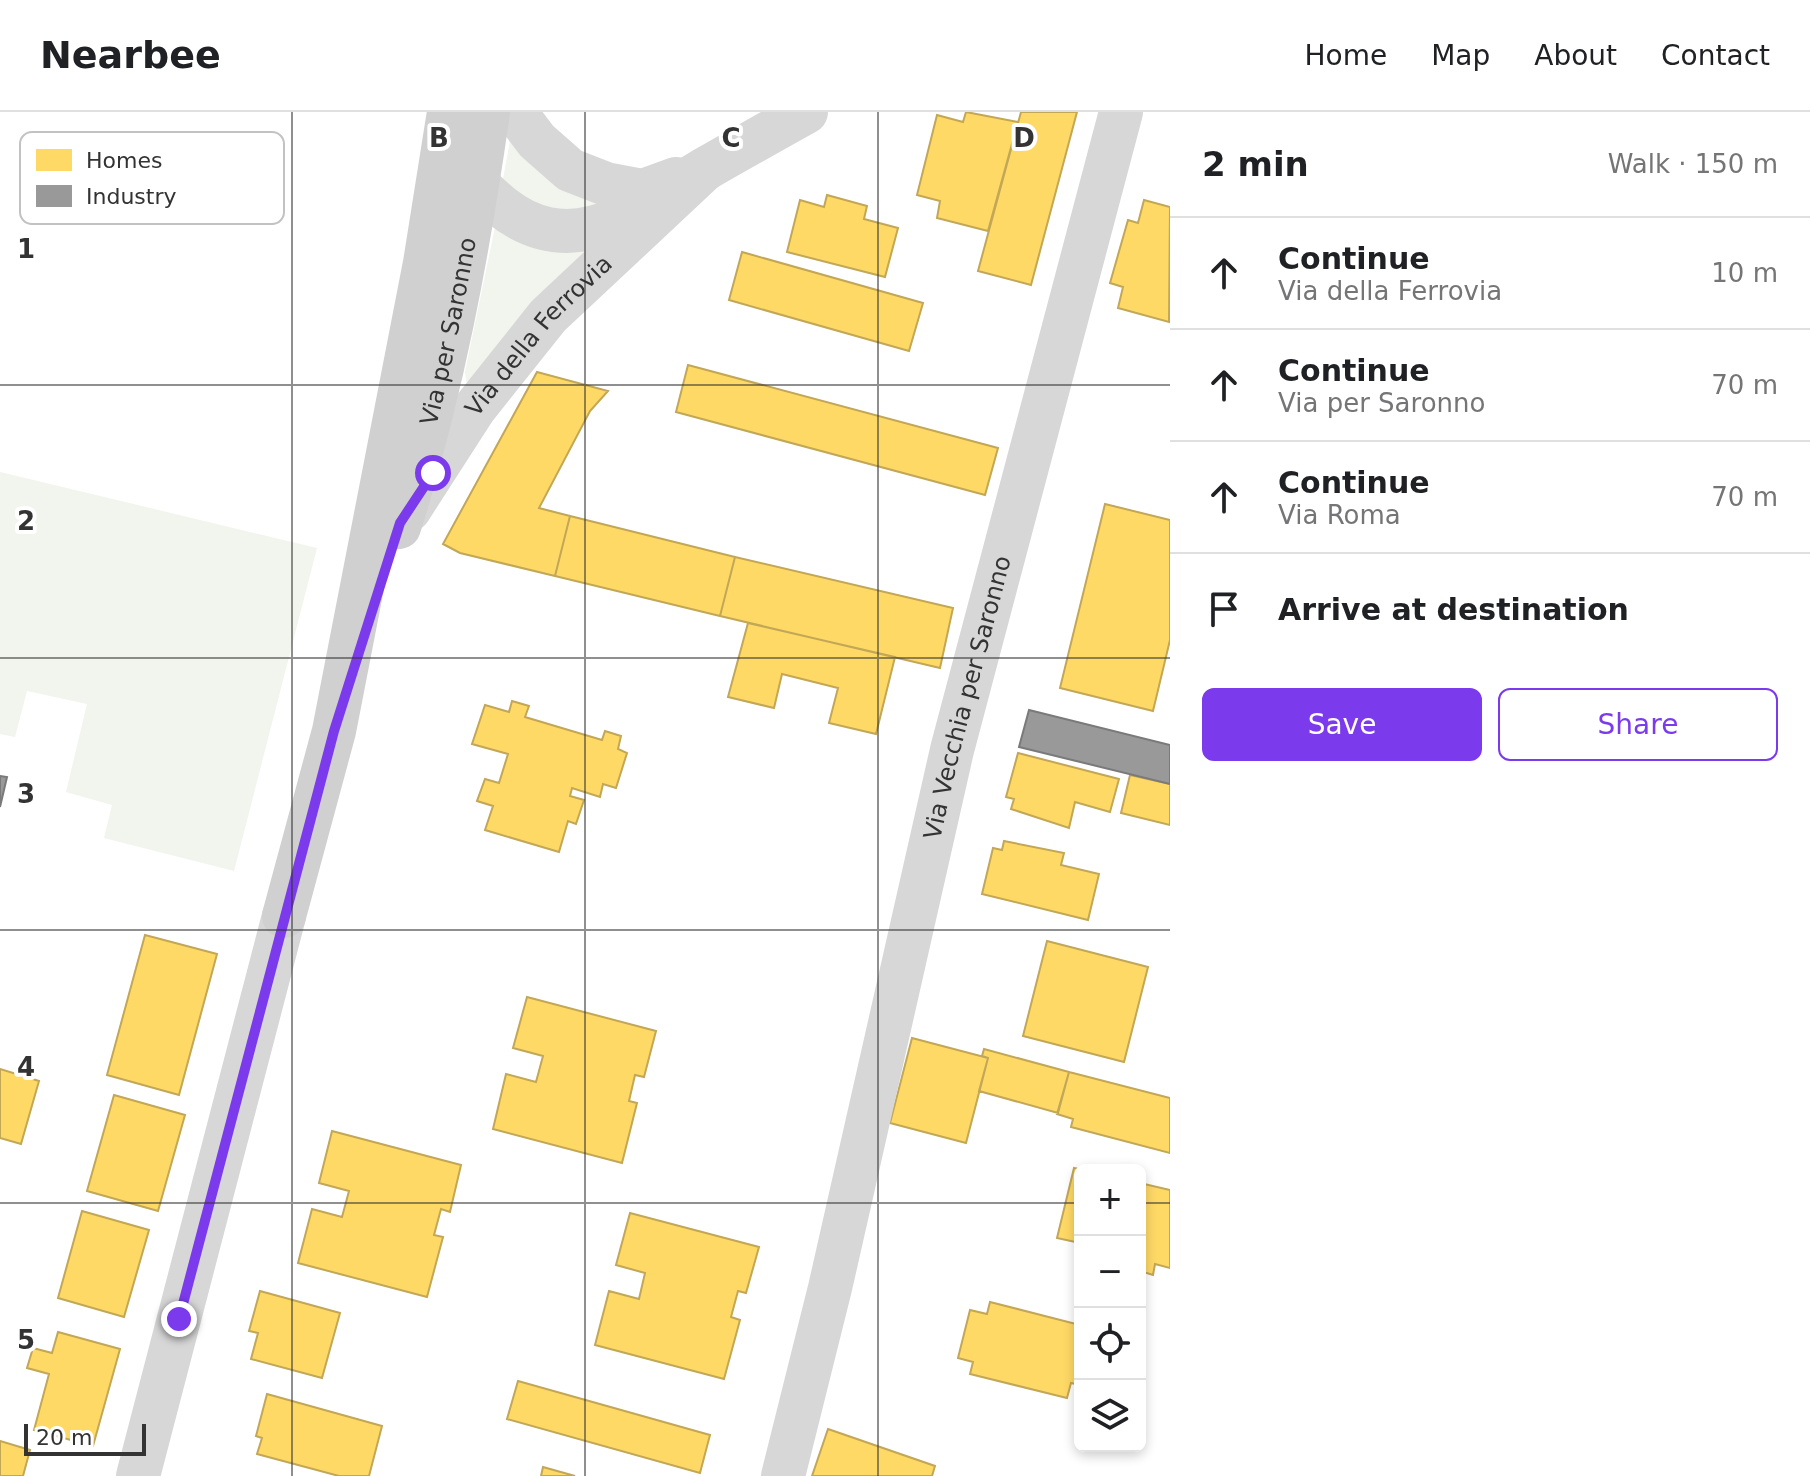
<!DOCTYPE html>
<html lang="en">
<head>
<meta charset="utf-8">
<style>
	body { margin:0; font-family:"DejaVu Sans",sans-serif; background:#f6f6f6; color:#202124 }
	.controls { position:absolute; right:24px; bottom:24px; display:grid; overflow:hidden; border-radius:12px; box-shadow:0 4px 12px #0003 }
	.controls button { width:72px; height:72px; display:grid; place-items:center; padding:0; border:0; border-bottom:2px solid #e0e0e0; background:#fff; color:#202124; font:40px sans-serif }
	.scale { position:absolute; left:24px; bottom:20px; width:122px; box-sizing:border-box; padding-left:8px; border:4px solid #333; border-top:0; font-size:22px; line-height:28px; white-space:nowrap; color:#333; -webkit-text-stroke:6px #fff; paint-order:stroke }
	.stop { position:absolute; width:24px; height:24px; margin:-18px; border:6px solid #7c3aed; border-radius:50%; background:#fff }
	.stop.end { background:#7c3aed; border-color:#fff; box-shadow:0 2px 8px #0008 }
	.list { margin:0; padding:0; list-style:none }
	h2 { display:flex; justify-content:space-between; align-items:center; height:104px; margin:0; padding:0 32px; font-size:34px }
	h2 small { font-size:26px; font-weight:400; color:#757577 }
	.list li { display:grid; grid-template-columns:52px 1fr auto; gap:24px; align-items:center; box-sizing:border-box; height:112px; padding:0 32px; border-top:2px solid #e0e0e0 }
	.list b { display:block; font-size:30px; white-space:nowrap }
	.list p { margin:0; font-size:26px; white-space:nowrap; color:#757577 }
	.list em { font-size:26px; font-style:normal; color:#757577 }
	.actions { display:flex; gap:16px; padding:24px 32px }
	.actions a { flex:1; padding:18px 0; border:2px solid #7c3aed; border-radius:12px; text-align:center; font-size:28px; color:#7c3aed }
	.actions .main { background:#7c3aed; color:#fff }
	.icon { flex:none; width:44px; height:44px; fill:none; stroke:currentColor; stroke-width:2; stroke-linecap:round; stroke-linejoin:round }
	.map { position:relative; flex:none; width:1170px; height:1364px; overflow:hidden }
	header { display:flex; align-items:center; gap:48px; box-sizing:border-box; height:112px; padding:0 40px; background:#fff; border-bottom:2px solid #e0e0e0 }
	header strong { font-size:38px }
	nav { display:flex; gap:44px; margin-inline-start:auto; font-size:28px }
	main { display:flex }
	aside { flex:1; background:#fff }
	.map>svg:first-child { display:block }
	.green { fill:#f1f5ed }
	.homes { fill:#ffd966; stroke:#c2a757; stroke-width:2 }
	.industry { fill:#999; stroke:#7a7a7a; stroke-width:2 }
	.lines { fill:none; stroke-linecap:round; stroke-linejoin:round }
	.street { stroke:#d7d7d7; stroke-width:44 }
	.secondary { stroke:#d0d0d0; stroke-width:44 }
	.route { stroke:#7c3aed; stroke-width:10 }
	.grid { fill:none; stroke:#333; stroke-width:2; stroke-opacity:0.55 }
	.labels { text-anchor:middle; stroke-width:8; stroke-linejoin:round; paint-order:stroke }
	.street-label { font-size:24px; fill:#333; stroke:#fff }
	.key { fill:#fff; stroke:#c2c2c2; stroke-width:2 }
	.key-label { font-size:22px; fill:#333 }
	.grid-label { font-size:26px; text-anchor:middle; font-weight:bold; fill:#333; stroke:#fff; stroke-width:8; stroke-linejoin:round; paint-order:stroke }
</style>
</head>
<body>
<header>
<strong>Nearbee</strong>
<nav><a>Home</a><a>Map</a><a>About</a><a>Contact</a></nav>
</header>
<main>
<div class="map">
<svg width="1170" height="1364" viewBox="0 0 1170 1364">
	<rect width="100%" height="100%" fill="#fff"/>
	<path class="green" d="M 510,29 L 609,89 L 565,103 L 501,78 Z
		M 495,115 L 594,129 L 467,274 L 465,260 Z
		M 0,360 L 317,436 L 234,759 L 104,726 L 112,693 L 66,680 L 87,592 L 27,579 L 15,625 L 0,622 Z"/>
	<path class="homes" d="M 966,0 L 1018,10 L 988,119 L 937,106 L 940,89 L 917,83 L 937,3 L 963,10 Z
		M 1021,0 L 1077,0 L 1031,173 L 978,159 Z
		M 827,83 L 867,94 L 864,107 L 898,116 L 885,165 L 787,140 L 800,88 L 824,95 Z
		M 1144,88 L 1170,95 L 1169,210 L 1118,196 L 1123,175 L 1110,171 L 1128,108 L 1138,111 Z
		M 742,140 L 923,191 L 909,239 L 729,188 Z
		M 688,253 L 998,336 L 985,383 L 676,300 Z
		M 537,260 L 608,279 L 590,299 L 539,396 L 570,404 L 555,464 L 460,441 L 443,432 Z
		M 1105,392 L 1170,408 L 1170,528 L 1153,599 L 1060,576 Z
		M 570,404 L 735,445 L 720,504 L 555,464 Z
		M 735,445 L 953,496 L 940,556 L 720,504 Z
		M 748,511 L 895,545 L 876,622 L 829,611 L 838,576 L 782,562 L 774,596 L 728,585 Z
		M 512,589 L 529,594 L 525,605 L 602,628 L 605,619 L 621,624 L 618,637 L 627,641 L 616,676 L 603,672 L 600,685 L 572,676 L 570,684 L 584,688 L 576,712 L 568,709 L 559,740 L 485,718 L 493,694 L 477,689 L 485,667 L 499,671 L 508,642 L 472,632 L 485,593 L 509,600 Z
		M 1018,641 L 1119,667 L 1110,700 L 1075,690 L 1069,716 L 1011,697 L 1014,687 L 1006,685 Z
		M 1130,663 L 1170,672 L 1170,713 L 1121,701 Z
		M 1004,729 L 1064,741 L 1061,753 L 1099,762 L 1088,808 L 982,782 L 993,736 L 1002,738 Z
		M 145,823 L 217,842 L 179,983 L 107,963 Z
		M 1047,829 L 1148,855 L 1124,950 L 1023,924 Z
		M 527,885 L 656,919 L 644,965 L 635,963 L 629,989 L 637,991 L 622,1051 L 493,1017 L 506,962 L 536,970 L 543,944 L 513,936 Z
		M 912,926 L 988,946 L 966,1031 L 890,1011 Z
		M 984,937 L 1069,960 L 1058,1001 L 979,979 L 988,946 L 982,944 Z
		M 0,957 L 39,969 L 21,1032 L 0,1026 Z
		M 1069,960 L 1170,986 L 1170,1041 L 1071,1015 L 1073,1007 L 1057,1002 Z
		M 114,983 L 185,1003 L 158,1099 L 87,1079 Z
		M 332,1019 L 461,1053 L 450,1100 L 441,1097 L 434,1123 L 443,1125 L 427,1185 L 298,1151 L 312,1097 L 342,1105 L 349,1079 L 319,1071 Z
		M 1074,1056 L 1084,1058 L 1080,1058 L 1080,1131 L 1057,1126 Z
		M 1140,1071 L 1170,1078 L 1170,1156 L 1155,1152 L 1153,1163 L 1140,1159 Z
		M 82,1099 L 149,1118 L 124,1205 L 58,1186 Z
		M 630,1101 L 759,1135 L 746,1181 L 738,1179 L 731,1205 L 740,1208 L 724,1267 L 595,1233 L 609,1179 L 639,1187 L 645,1161 L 616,1153 Z
		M 260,1179 L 340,1201 L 322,1266 L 251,1247 L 258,1221 L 249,1219 Z
		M 990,1190 L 1080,1213 L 1080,1273 L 1071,1271 L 1067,1286 L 970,1262 L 973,1250 L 958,1246 L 970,1198 L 987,1202 Z
		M 58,1220 L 120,1237 L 93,1334 L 34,1318 L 49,1262 L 27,1256 L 33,1236 L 52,1241 Z
		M 518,1269 L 710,1323 L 700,1361 L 507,1307 Z
		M 267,1282 L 382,1314 L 369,1364 L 339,1364 L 257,1342 L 262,1326 L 256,1324 Z
		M 828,1317 L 935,1354 L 932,1364 L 812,1364 Z
		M 0,1329 L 30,1338 L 23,1364 L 0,1364 Z
		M 543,1355 L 575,1364 L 541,1364 Z"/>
	<path class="industry" d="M 1029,598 L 1170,633 L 1170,672 L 1019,635 Z
		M 0,664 L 7,665 L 0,695 Z"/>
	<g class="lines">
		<g class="street">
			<path d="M 515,0 L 537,29 L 570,58 L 606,72 L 643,79 L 676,67"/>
			<path d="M 458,43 C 467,63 484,80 501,94 C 574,152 639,96 705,57 C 738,38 772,19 806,0"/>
			<path id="s1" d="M 409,398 L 474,297 L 548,204 L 705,57"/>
			<path d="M 138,1364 L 284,804"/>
			<path id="s2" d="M 783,1364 L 830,1176 L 952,638 L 1121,0"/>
		</g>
		<g class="secondary">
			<path id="s3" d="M 399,415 C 442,280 468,140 488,0"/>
			<path d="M 284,804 L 334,619 L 425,151 L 449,0"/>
		</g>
	</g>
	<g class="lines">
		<path class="route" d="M 179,1207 L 334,619 L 400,411 L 433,361"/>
	</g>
	<path class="grid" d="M 292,0 L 292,1364M 585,0 L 585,1364M 878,0 L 878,1364M 0,273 L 1170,273M 0,546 L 1170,546M 0,818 L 1170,818M 0,1091 L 1080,1091M 1140,1091 L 1170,1091"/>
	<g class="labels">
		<g class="street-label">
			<text dy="8" stroke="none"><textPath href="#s3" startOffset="202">Via per Saronno</textPath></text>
			<text dy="8" stroke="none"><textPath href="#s1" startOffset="218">Via della Ferrovia</textPath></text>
			<text dy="8" stroke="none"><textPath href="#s2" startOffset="800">Via Vecchia per Saronno</textPath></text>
		</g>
	</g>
	<rect x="20" y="20" width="264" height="92" rx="12" class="key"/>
	<rect x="36" y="37" width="36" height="22" fill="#ffd966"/>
	<rect x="36" y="73" width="36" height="22" fill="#999"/>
	<g class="key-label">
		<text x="86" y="56">Homes</text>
		<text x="86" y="92">Industry</text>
	</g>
	<g class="grid-label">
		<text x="439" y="35">B</text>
		<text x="731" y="35">C</text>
		<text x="1024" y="35">D</text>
		<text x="26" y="146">1</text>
		<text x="26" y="418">2</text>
		<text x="26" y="691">3</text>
		<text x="26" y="964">4</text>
		<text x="26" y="1237">5</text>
	</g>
</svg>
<div class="controls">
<button>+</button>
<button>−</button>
<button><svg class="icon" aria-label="locate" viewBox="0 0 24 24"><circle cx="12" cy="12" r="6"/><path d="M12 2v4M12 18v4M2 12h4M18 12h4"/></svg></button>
<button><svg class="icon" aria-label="layers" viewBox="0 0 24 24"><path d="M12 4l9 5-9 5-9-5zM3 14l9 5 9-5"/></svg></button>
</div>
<div class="scale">20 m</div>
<div class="stop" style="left:433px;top:361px"></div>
<div class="stop end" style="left:179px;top:1207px"></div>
</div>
<aside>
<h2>2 min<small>Walk · 150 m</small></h2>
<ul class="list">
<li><svg class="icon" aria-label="ahead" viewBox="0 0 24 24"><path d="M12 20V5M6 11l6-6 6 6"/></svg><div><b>Continue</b><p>Via della Ferrovia</p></div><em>10 m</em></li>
<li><svg class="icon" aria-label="ahead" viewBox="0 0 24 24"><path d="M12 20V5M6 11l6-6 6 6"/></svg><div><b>Continue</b><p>Via per Saronno</p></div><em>70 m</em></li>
<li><svg class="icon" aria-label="ahead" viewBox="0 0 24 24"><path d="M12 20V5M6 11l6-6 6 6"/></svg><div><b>Continue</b><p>Via Roma</p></div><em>70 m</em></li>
<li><svg class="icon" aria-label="arrive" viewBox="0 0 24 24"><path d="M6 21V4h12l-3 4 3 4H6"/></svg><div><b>Arrive at destination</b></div></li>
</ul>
<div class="actions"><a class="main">Save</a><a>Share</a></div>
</aside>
</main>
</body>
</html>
